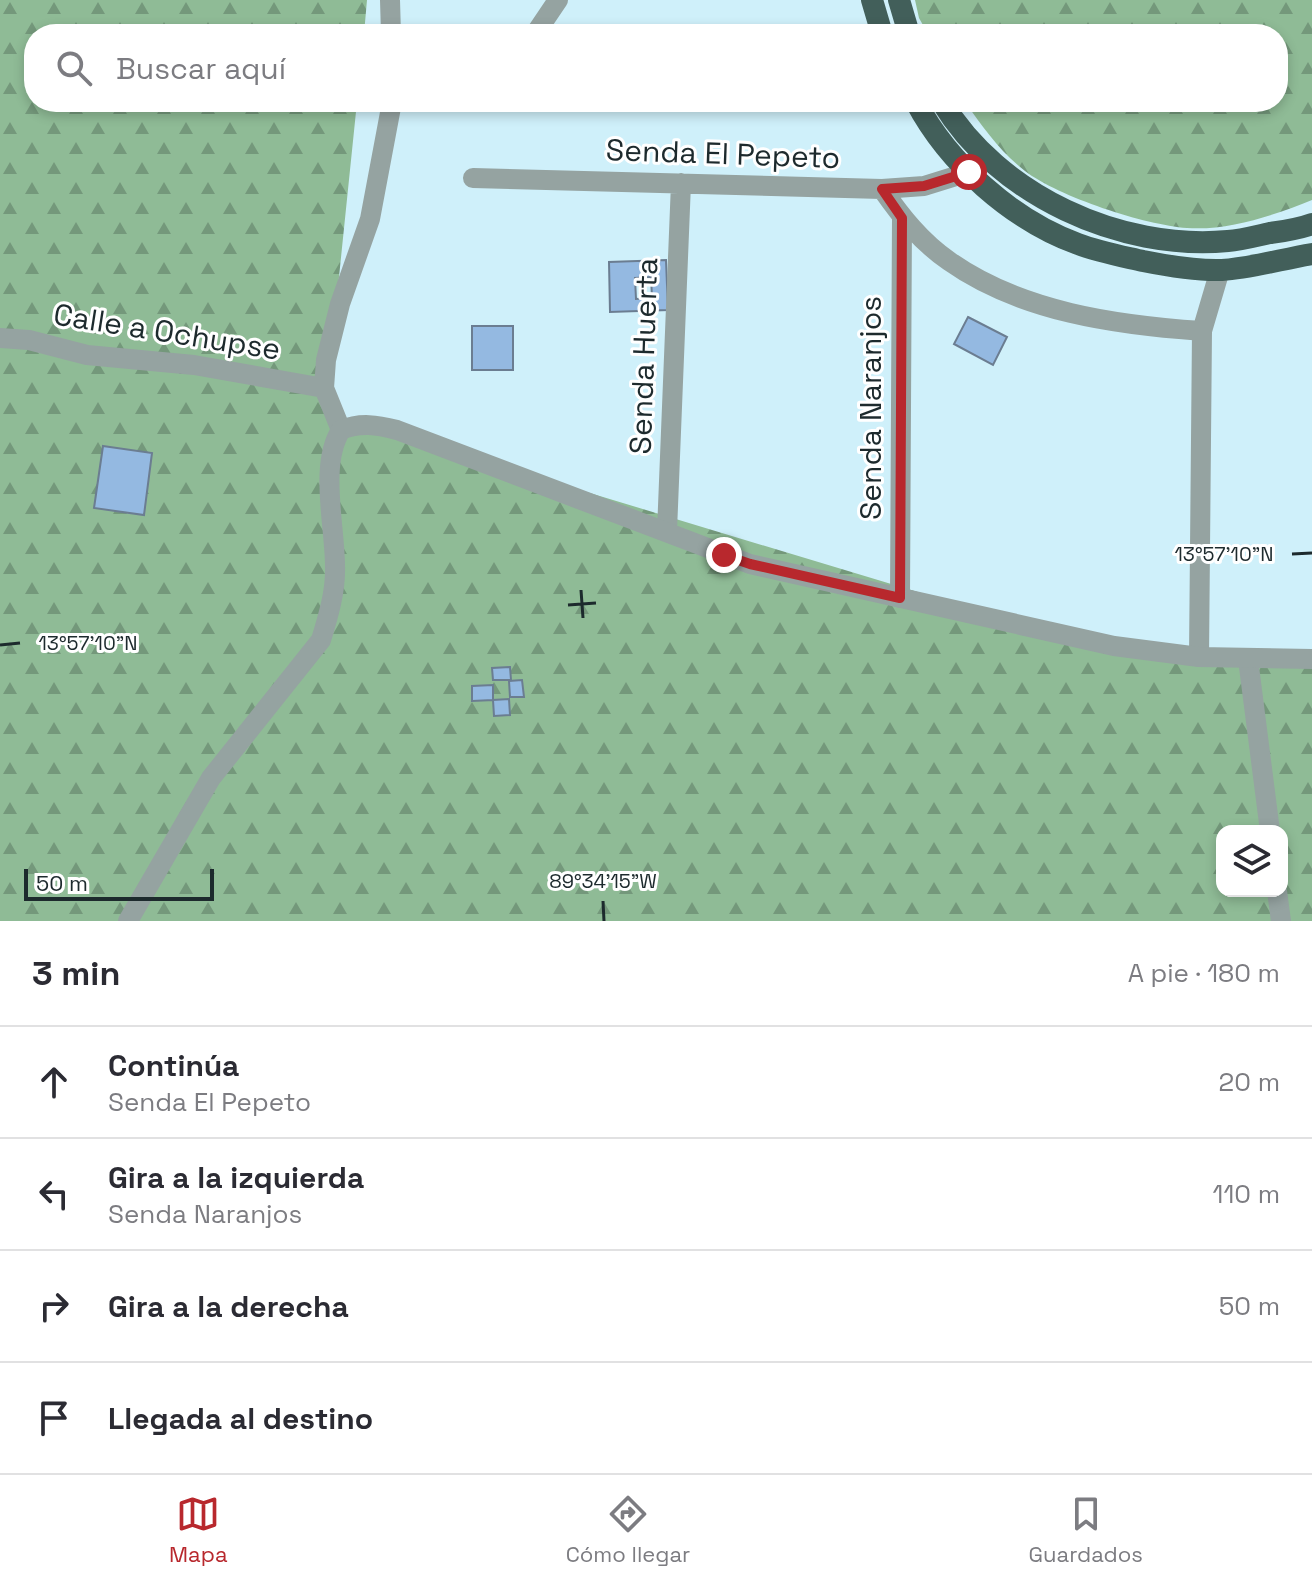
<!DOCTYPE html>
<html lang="es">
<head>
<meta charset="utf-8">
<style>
	body { margin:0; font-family:"Space Grotesk",sans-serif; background:#f2f2f3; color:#2b2b33 }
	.controls { position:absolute; right:24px; bottom:24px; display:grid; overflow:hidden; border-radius:16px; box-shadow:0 4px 12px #0003 }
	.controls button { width:72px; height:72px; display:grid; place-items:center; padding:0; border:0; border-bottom:2px solid #e1e1e2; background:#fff; color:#2b2b33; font:40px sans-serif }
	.scale { position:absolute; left:24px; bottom:20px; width:190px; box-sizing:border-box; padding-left:8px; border:4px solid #1d2a2d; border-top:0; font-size:22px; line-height:28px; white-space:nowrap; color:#1d2a2d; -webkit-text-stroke:6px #fff; paint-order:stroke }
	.stop { position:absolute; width:24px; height:24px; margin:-18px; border:6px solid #b8282d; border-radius:50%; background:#fff }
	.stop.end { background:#b8282d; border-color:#fff; box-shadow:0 2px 8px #0008 }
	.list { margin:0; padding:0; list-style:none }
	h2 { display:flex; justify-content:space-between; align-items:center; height:104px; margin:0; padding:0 32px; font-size:34px }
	h2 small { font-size:26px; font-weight:400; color:#7c7c81 }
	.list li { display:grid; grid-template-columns:52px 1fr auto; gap:24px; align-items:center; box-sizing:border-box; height:112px; padding:0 32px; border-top:2px solid #e1e1e2 }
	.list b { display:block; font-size:30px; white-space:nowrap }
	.list p { margin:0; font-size:26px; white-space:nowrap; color:#7c7c81 }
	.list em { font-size:26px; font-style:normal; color:#7c7c81 }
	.icon { flex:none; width:44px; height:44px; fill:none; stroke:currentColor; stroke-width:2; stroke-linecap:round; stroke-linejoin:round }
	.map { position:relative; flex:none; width:1312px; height:921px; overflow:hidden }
	.search { position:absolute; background:#fff; box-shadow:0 4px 12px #0003; left:24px; right:24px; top:24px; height:88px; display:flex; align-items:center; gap:20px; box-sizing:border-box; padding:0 28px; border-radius:32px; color:#7c7c81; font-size:30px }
	.sheet { height:552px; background:#fff }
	nav { display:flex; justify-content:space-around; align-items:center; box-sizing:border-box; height:112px; border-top:2px solid #e1e1e2; background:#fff; font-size:22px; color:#7c7c81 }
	nav a { display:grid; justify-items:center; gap:4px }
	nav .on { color:#b8282d }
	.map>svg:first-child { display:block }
	.forest { fill:url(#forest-firs); fill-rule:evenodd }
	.building { fill:#94b9e1; stroke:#6b7d91; stroke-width:2; fill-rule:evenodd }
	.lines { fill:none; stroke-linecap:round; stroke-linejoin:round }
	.minor { stroke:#95a3a1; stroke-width:20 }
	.tertiary { stroke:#95a3a1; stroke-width:20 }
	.trunk { stroke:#425f5a; stroke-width:22 }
	.route { stroke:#b8282d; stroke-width:10 }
	.ticks { fill:none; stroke:#1d2a2d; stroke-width:3 }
	.labels { text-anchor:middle; stroke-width:6; stroke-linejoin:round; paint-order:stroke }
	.street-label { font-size:30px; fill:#1d2a2d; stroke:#fff }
	.ticks-label { font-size:20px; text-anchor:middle; fill:#1d2a2d; stroke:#fff; stroke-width:6; stroke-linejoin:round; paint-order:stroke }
</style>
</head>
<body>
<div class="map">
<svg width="1312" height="921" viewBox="0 0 1312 921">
	<defs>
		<pattern id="forest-firs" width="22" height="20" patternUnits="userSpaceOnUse" patternTransform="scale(2)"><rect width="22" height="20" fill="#8fbb96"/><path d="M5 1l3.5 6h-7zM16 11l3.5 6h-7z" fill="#74987b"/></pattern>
	</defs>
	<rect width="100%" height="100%" fill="#cff0fa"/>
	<path class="forest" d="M 0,0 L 367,0 L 364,34 L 34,34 L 34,102 L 357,102 L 325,413 L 1083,642 L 1312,665 L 1312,921 L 0,921 ZM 1222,831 L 1282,831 L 1282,891 L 1222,891 Z
		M 915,0 L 1312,0 L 1312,200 C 1275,215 1228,231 1187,228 C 1145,225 1059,197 1025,171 C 1000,152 983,127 965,102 L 1278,102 L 1278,34 L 928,34 L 919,18 Z"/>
	<path class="building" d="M 666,260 L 668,310 L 610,312 L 609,262 ZM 651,277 L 652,298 L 636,299 L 635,278 Z
		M 968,317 L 1007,337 L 993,365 L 954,344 Z
		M 472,326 L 513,326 L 513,370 L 472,370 Z
		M 103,446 L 152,453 L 144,515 L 94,508 Z
		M 510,667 L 511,680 L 493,680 L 492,668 Z
		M 522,680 L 524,697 L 510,697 L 509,681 Z
		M 493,685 L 493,700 L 472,701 L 472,686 Z
		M 509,699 L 510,715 L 494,716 L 493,700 Z"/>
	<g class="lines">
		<path class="minor" d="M 390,0 L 391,34
			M 535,34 L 558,0
			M 473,178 L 882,189 L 924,186 L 969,172
			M 882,189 C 901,216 921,242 949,261 C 1021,312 1116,325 1202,331
			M 0,338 L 29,340 L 87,355 L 194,365 L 324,388
			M 341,430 L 324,388 L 326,360 L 340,304 L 370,219 L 392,102
			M 667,531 L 681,183
			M 900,598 L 902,218
			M 1199,657 L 1202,331 L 1220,270
			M 1248,659 L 1270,831
			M 1277,891 L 1281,921"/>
		<path class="tertiary" d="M 128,921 L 211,778 L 321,640 C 328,617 336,591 335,566 C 335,526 319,464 341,430 C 361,422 377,425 397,430 L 750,564 L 1114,646 L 1199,657 L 1312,659"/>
		<path class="trunk" d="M 872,0 L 882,34
			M 899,0 L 909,34
			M 916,102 C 948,163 1012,220 1078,244 C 1099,252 1121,256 1143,261 C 1168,266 1196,271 1222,270 C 1252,268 1282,259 1312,254
			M 942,102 C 998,195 1120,251 1228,241 C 1242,240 1256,236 1270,233 C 1284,231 1299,229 1312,224"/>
	</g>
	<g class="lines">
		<path class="route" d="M 724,555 L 750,564 L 900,598 L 902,218 L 882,189 L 924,186 L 969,172"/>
	</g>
	<path class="ticks" d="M 1292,554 L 1312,553M 581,590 L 583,618M 568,605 L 596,603M 0,645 L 20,643M 603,901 L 604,921"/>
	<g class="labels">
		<g class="street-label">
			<text transform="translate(723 154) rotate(2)" y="10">Senda El Pepeto</text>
			<text transform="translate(167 332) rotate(9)" y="10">Calle a Ochupse</text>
			<text transform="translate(644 356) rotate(-88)" y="10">Senda Huerta</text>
			<text transform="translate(871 408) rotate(-90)" y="10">Senda Naranjos</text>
		</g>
	</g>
	<g class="ticks-label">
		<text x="1224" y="561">13°57'10"N</text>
		<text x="88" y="650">13°57'10"N</text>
		<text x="603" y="888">89°34'15"W</text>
	</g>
</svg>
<div class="controls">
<button><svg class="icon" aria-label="layers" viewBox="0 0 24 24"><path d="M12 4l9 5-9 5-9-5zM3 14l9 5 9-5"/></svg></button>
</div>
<div class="scale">50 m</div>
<div class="stop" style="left:969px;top:172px"></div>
<div class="stop end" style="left:724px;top:555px"></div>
<div class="search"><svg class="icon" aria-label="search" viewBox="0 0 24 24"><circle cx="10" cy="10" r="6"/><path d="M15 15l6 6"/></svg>Buscar aquí</div>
</div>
<section class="sheet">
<h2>3 min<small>A pie · 180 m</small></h2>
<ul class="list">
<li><svg class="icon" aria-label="ahead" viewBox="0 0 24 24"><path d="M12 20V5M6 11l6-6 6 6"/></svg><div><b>Continúa</b><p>Senda El Pepeto</p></div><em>20 m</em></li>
<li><svg class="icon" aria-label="left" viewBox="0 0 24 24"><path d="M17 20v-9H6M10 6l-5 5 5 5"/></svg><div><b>Gira a la izquierda</b><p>Senda Naranjos</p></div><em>110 m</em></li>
<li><svg class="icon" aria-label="right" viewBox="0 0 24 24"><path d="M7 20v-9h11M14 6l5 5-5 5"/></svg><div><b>Gira a la derecha</b></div><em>50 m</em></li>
<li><svg class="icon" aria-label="arrive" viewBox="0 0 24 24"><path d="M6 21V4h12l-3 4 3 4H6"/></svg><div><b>Llegada al destino</b></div></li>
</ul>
</section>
<nav>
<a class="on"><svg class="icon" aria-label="map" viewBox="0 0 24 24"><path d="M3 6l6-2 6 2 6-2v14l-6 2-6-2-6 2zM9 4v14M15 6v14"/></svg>Mapa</a>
<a><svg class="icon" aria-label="directions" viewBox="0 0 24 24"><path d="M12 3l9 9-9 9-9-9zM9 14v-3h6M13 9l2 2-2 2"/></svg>Cómo llegar</a>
<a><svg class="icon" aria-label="saved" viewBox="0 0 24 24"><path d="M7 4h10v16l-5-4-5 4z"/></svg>Guardados</a>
</nav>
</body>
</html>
